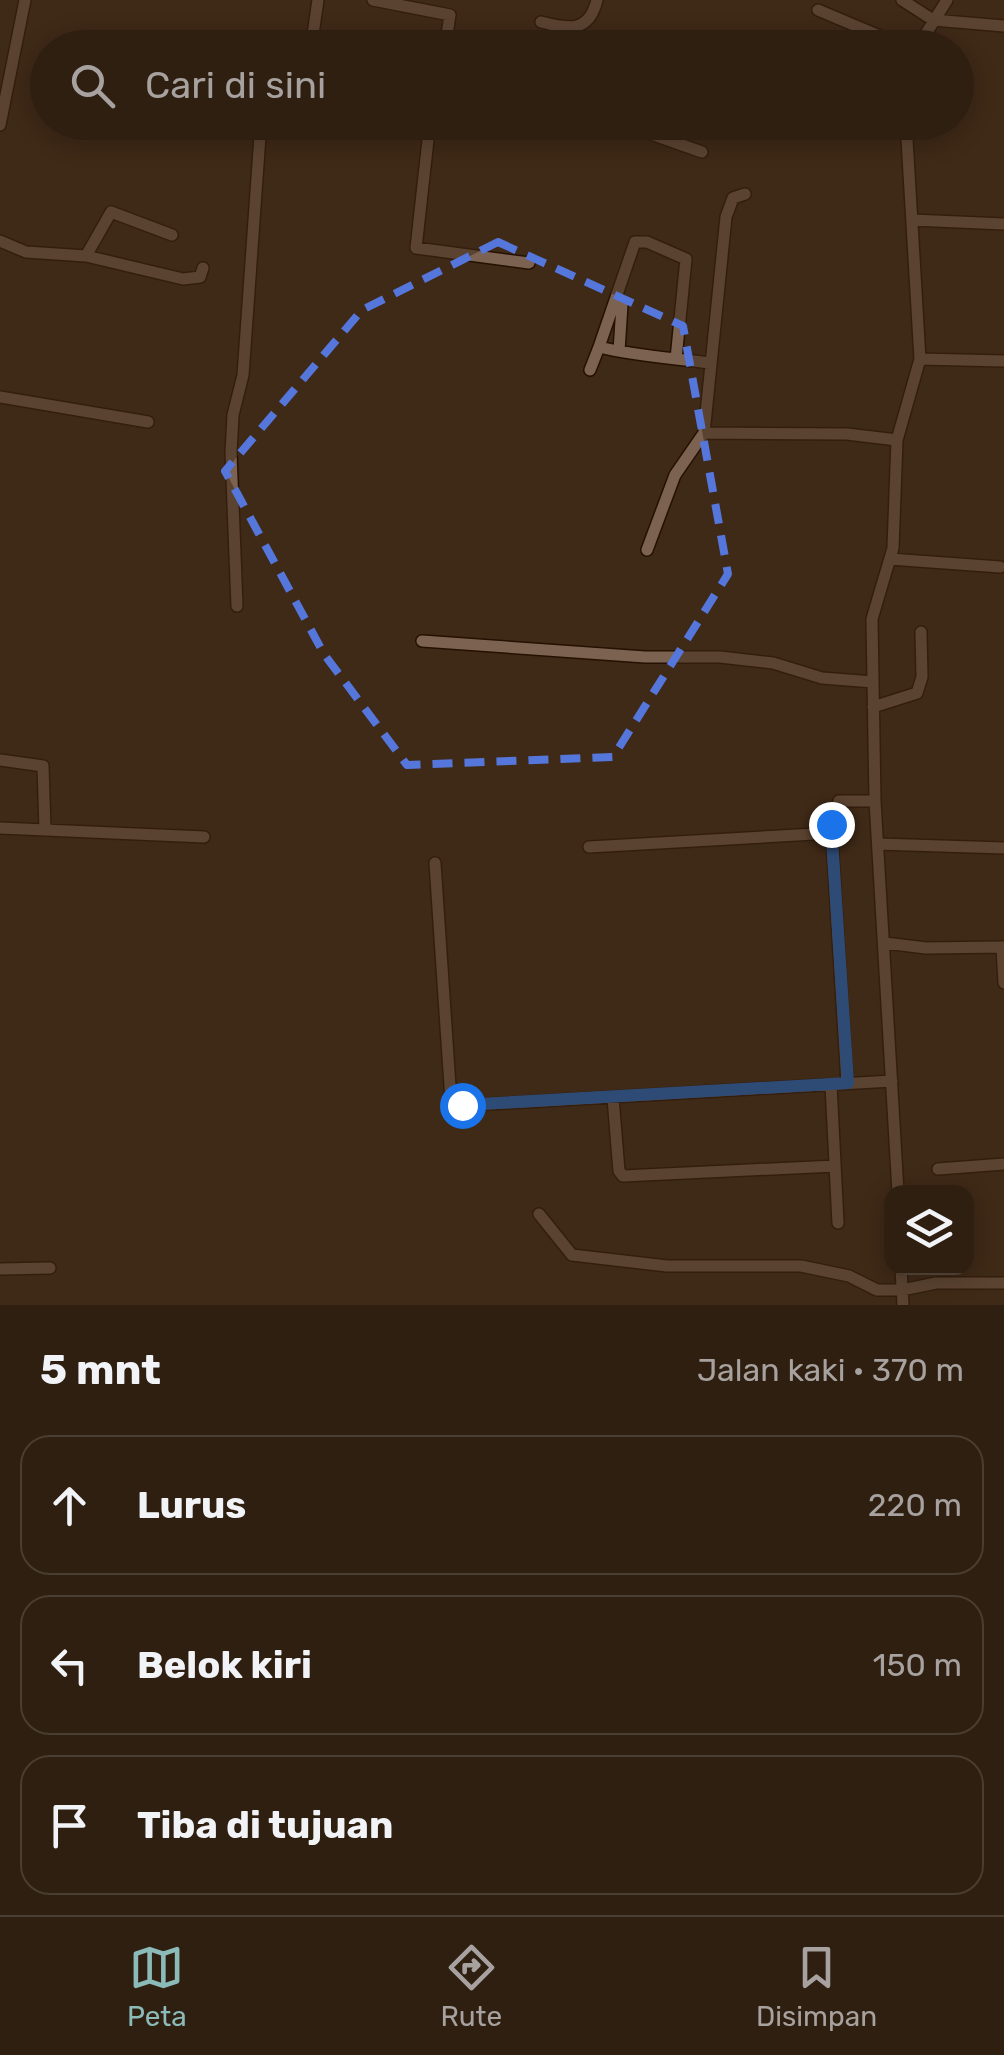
<!DOCTYPE html>
<html lang="id">
<head>
<meta charset="utf-8">
<style>
	body { margin:0; font-family:Rubik,sans-serif; background:#3b2c1f; color:#f1f3f6 }
	.controls { position:absolute; right:30px; bottom:30px; display:grid; overflow:hidden; border-radius:20px; box-shadow:0 5px 25px #0003 }
	.controls button { width:90px; height:90px; display:grid; place-items:center; padding:0; border:0; border-bottom:2px solid #4a3d31; background:#2f1f11; color:#f1f3f6; font:50px sans-serif }
	.stop { position:absolute; width:30px; height:30px; margin:-22px; border:8px solid #1a73e8; border-radius:50%; background:#fff }
	.stop.end { background:#1a73e8; border-color:#fff; box-shadow:0 2px 10px #0008 }
	.list { margin:0; padding:0; list-style:none }
	h2 { display:flex; justify-content:space-between; align-items:center; height:130px; margin:0; padding:0 40px; font-size:42px }
	h2 small { font-size:32px; font-weight:400; color:#a7a29f }
	.list li { display:grid; grid-template-columns:65px 1fr auto; gap:30px; align-items:center; box-sizing:border-box; height:140px; margin:0 20px 20px; padding:0 20px; border:2px solid #4a3d31; border-radius:30px }
	.list b { display:block; font-size:38px; white-space:nowrap }
	.list em { font-size:32px; font-style:normal; color:#a7a29f }
	.icon { flex:none; width:55px; height:55px; fill:none; stroke:currentColor; stroke-width:2; stroke-linecap:round; stroke-linejoin:round }
	.map { position:relative; flex:none; width:1004px; height:1305px; overflow:hidden }
	.search { position:absolute; background:#2f1f11; box-shadow:0 5px 25px #0003; left:30px; right:30px; top:30px; height:110px; display:flex; align-items:center; gap:25px; box-sizing:border-box; padding:0 35px; border-radius:55px; color:#a7a29f; font-size:38px }
	.sheet { height:610px; background:#2f1f11 }
	nav { display:flex; justify-content:space-around; align-items:center; box-sizing:border-box; height:140px; border-top:2px solid #4a3d31; background:#2f1f11; font-size:28px; color:#a7a29f }
	nav a { display:grid; justify-items:center; gap:5px }
	nav .on { color:#8bbbb9 }
	.map>svg:first-child { display:block }
	.lines { fill:none; stroke-linecap:round; stroke-linejoin:round }
	.minor-casing { stroke:#251102; stroke-width:14 }
	.minor { stroke:#7c6250; stroke-width:11 }
	.route { stroke:#1a73e8; stroke-width:12 }
	.marked { fill:none; stroke:#5576db; stroke-width:8; stroke-dasharray:20 12; stroke-linejoin:round }
</style>
</head>
<body>
<div class="map">
<svg width="1004" height="1305" viewBox="0 0 1004 1305">
	<rect width="100%" height="100%" fill="#3f2917"/>
	<g class="lines">
		<defs>
			<path id="minor" d="M 373,0 L 450,15 L 445,48
				M 902,0 L 933,20 L 1004,26
				M 818,10 L 908,48
				M 541,22 C 569,29 589,33 597,0
				M 311,48 L 318,0
				M 917,48 L 947,0
				M 430,122 L 416,248 L 529,263
				M 617,122 L 702,152
				M 0,125 L 25,0
				M 912,220 L 1004,224
				M 0,241 L 26,252 L 86,256 L 111,212 L 172,235
				M 86,256 L 183,279 L 200,277 L 203,268
				M 616,300 L 622,305 L 619,351
				M 676,359 L 686,259 L 647,242 L 635,242 L 599,347 C 635,356 673,358 710,363
				M 920,359 L 1004,361
				M 590,370 L 599,347
				M 0,397 L 148,422
				M 704,433 L 847,434 L 897,440
				M 647,550 L 675,475 L 704,433 L 726,217 L 733,198 L 745,194
				M 890,559 L 1000,567
				M 237,606 L 231,453 L 233,415 L 243,375 L 261,122
				M 422,641 L 645,657 L 720,657 L 773,663 L 822,678 L 873,682
				M 873,707 L 917,693 L 922,677 L 921,632
				M 0,760 L 43,766 L 45,830
				M 0,828 L 204,837
				M 878,844 L 1004,848
				M 589,847 L 832,833
				M 435,863 L 451,1101 L 471,1105 L 892,1081
				M 885,943 L 926,948 L 1004,947
				M 1002,947 L 1004,983
				M 847,1083 L 831,824 L 839,801 L 875,801
				M 831,1085 L 838,1223
				M 613,1098 L 619,1171 L 623,1176 L 835,1166
				M 938,1169 L 1004,1164
				M 898,1192 L 875,801 L 872,619 L 893,548 L 897,440 L 920,359 L 906,122
				M 539,1214 L 572,1255 L 667,1266 L 801,1266 L 849,1276 L 877,1290 L 902,1290 L 936,1283 L 1004,1283
				M 901,1268 L 903,1305
				M 0,1269 L 50,1268"/>
		</defs>
		<use href="#minor" class="minor-casing"/>
		<use href="#minor" class="minor"/>
	</g>
	<g class="lines">
		<path class="route" d="M 462,1105 L 848,1083 L 831,824"/>
	</g>
	<path d="M0 0H1004V1305H0ZM 498,242 L 683,326 L 728,574 L 613,757 L 407,765 L 324,654 L 225,471 L 362,310 Z" fill="#3f2917" fill-opacity=".55" fill-rule="evenodd"/>
	<path class="marked" d="M 498,242 L 683,326 L 728,574 L 613,757 L 407,765 L 324,654 L 225,471 L 362,310 Z"/>
</svg>
<div class="controls">
<button><svg class="icon" aria-label="layers" viewBox="0 0 24 24"><path d="M12 4l9 5-9 5-9-5zM3 14l9 5 9-5"/></svg></button>
</div>
<div class="stop" style="left:462px;top:1105px"></div>
<div class="stop end" style="left:831px;top:824px"></div>
<div class="search"><svg class="icon" aria-label="search" viewBox="0 0 24 24"><circle cx="10" cy="10" r="6"/><path d="M15 15l6 6"/></svg>Cari di sini</div>
</div>
<section class="sheet">
<h2>5 mnt<small>Jalan kaki · 370 m</small></h2>
<ul class="list">
<li><svg class="icon" aria-label="ahead" viewBox="0 0 24 24"><path d="M12 20V5M6 11l6-6 6 6"/></svg><div><b>Lurus</b></div><em>220 m</em></li>
<li><svg class="icon" aria-label="left" viewBox="0 0 24 24"><path d="M17 20v-9H6M10 6l-5 5 5 5"/></svg><div><b>Belok kiri</b></div><em>150 m</em></li>
<li><svg class="icon" aria-label="arrive" viewBox="0 0 24 24"><path d="M6 21V4h12l-3 4 3 4H6"/></svg><div><b>Tiba di tujuan</b></div></li>
</ul>
</section>
<nav>
<a class="on"><svg class="icon" aria-label="map" viewBox="0 0 24 24"><path d="M3 6l6-2 6 2 6-2v14l-6 2-6-2-6 2zM9 4v14M15 6v14"/></svg>Peta</a>
<a><svg class="icon" aria-label="directions" viewBox="0 0 24 24"><path d="M12 3l9 9-9 9-9-9zM9 14v-3h6M13 9l2 2-2 2"/></svg>Rute</a>
<a><svg class="icon" aria-label="saved" viewBox="0 0 24 24"><path d="M7 4h10v16l-5-4-5 4z"/></svg>Disimpan</a>
</nav>
</body>
</html>
